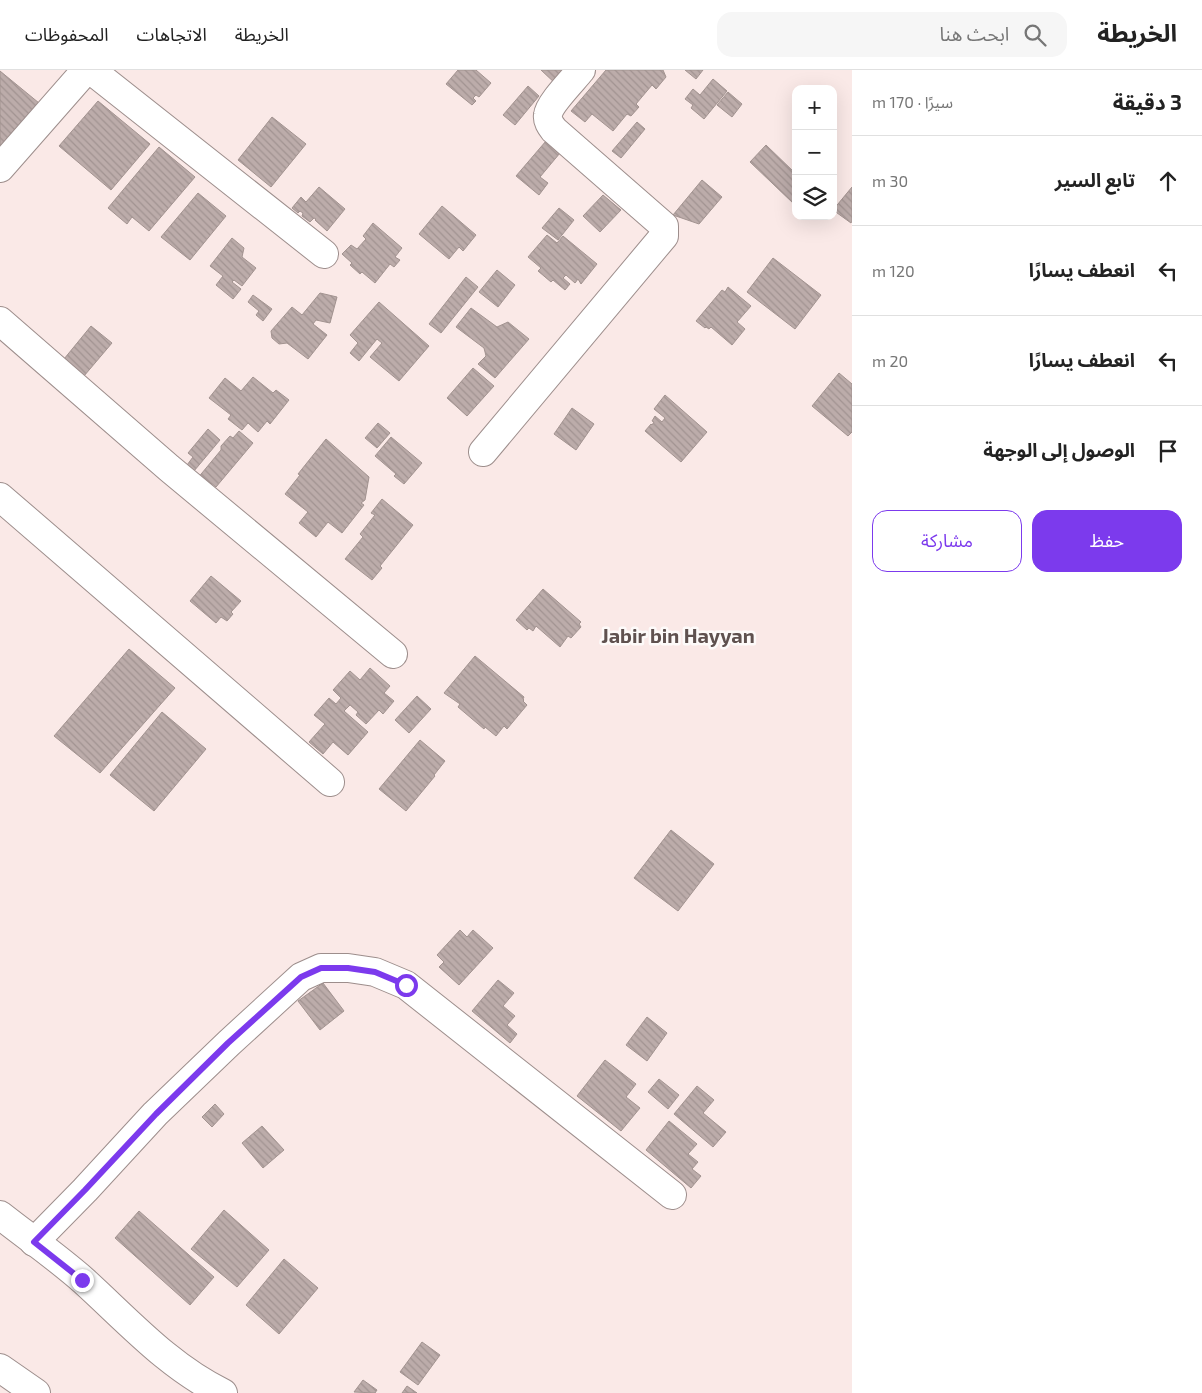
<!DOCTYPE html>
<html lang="ar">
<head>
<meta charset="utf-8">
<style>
	body { margin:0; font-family:"Exo 2","Noto Sans Arabic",sans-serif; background:#f6f6f6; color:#222; direction:rtl }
	.controls { position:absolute; right:15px; top:15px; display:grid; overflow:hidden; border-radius:10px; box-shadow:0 5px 20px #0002 }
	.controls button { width:45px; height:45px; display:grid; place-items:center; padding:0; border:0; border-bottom:1px solid #e0e0e0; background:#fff; color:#222; font:25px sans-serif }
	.stop { position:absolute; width:15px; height:15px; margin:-11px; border:4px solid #7c3aed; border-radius:50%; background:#fff }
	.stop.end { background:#7c3aed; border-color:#fff; box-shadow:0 1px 5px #0008 }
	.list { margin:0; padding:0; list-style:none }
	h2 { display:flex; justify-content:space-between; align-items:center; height:65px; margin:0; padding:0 20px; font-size:21px }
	h2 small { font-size:16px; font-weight:400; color:#767676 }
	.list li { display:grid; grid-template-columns:32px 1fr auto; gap:15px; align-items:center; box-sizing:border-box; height:90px; padding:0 20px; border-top:1px solid #e0e0e0 }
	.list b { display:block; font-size:19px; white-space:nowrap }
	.list em { font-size:16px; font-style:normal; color:#767676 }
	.actions { display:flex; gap:10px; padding:15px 20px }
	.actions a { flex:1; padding:11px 0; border:1px solid #7c3aed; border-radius:15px; text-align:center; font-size:18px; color:#7c3aed }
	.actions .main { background:#7c3aed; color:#fff }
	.icon { flex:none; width:28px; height:28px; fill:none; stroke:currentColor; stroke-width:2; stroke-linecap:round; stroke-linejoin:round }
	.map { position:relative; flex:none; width:852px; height:1323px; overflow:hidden; direction:ltr }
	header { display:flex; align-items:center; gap:30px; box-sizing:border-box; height:70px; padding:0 25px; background:#fff; border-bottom:1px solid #e0e0e0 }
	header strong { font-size:24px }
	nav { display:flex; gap:28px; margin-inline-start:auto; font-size:18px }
	.search { width:350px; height:45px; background:#f6f6f6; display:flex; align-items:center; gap:12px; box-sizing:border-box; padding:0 18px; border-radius:15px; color:#767676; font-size:19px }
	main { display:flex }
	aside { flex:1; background:#fff }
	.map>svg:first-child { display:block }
	.building { fill:url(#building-back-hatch); stroke:#a29390 }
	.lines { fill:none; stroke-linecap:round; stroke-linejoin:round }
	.minor-casing { stroke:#9d8e8c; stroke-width:30 }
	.major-casing { stroke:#9d8e8c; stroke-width:30 }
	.minor { stroke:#fff; stroke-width:28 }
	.major { stroke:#fff; stroke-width:28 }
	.route { stroke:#7c3aed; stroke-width:6 }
	.labels { text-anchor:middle; stroke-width:5; stroke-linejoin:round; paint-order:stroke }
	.quarter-label { font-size:20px; font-weight:bold; fill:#5f514f; stroke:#fdfaf9 }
</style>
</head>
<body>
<header>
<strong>الخريطة</strong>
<div class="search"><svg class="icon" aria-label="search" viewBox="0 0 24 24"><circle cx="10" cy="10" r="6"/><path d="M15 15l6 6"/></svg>ابحث هنا</div>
<nav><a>الخريطة</a><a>الاتجاهات</a><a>المحفوظات</a></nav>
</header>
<main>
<aside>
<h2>3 دقيقة<small>سيرًا · 170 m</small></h2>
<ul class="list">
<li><svg class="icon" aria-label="ahead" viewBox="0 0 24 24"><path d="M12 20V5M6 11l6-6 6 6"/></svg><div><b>تابع السير</b></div><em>30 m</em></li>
<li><svg class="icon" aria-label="left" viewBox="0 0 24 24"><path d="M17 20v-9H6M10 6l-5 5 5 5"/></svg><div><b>انعطف يسارًا</b></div><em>120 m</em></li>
<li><svg class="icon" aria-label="left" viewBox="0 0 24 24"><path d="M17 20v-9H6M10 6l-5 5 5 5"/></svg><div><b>انعطف يسارًا</b></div><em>20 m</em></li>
<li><svg class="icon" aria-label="arrive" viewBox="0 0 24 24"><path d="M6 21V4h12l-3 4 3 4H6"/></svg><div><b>الوصول إلى الوجهة</b></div></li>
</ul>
<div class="actions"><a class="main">حفظ</a><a>مشاركة</a></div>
</aside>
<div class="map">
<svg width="852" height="1323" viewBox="0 0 852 1323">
	<defs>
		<pattern id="building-back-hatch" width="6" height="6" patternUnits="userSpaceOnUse" patternTransform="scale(1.25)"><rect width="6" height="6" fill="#bcacaa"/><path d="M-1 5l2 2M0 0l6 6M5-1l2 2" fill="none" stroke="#a19391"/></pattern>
	</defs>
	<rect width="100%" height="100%" fill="#fae9e7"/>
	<path class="building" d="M 458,0 L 476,0 L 491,13 L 479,27 L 476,25 L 473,28 L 476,31 L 472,35 L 446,14 Z
		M 541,0 L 571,0 L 557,15 Z
		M 606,0 L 663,0 L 666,7 L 656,19 L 652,15 L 636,34 L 639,37 L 631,46 L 627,44 L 613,61 L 592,44 L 585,52 L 571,41 Z
		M 685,0 L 703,0 L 696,9 Z
		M 0,1 L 39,33 L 0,81 Z
		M 713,9 L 727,21 L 704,49 L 691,38 L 693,35 L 685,29 L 693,19 L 700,25 Z
		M 528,16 L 539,26 L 515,55 L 503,45 Z
		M 728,22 L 742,34 L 732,47 L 717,35 Z
		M 98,31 L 150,74 L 111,120 L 59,76 Z
		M 272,47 L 306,74 L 271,117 L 238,90 Z
		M 637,52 L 645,59 L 621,88 L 612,81 Z
		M 546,71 L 560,83 L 540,107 L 548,113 L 539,125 L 516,106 Z
		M 766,75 L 796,104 L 796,132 L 794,134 L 750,92 Z
		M 159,77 L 195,107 L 149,161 L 132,147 L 127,154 L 108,138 Z
		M 702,110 L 722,127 L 699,154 L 673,145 Z
		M 319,117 L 345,139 L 327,161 L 315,150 L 316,149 L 314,148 L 310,152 L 302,146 L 303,143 L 300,141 L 298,143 L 292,138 L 301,127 L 306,132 Z
		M 852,117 L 852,151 L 851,153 L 833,140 Z
		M 198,123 L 226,146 L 190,190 L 161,167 Z
		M 603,125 L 621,140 L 600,162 L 583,146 Z
		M 442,136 L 476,165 L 463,181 L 459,177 L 449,189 L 419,164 Z
		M 559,138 L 574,150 L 558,170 L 542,158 Z
		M 373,153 L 402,178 L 395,187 L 400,190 L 394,197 L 390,194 L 375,213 L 362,202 L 360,204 L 350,195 L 352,193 L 342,184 L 351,175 L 357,179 L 366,169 L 363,166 Z
		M 547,165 L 557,173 L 563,166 L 597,194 L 581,214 L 578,209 L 575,213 L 566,205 L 563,208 L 570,214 L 565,220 L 553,210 L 551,212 L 538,201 L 541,198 L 528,187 Z
		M 232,168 L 244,178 L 242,187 L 256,198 L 242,216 L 234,210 L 232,212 L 241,219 L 233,229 L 216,215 L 223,206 L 210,196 Z
		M 773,188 L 821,225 L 795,259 L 747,222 Z
		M 497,200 L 515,215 L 498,237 L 479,222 Z
		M 466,207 L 478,217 L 441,263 L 429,254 Z
		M 728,217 L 751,236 L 737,252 L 745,259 L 732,275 L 711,257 L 709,259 L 706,257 L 705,258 L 696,251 L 722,220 L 725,222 Z
		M 320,223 L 337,227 L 330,253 L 316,250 L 313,254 L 327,265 L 308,289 L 287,273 L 279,274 L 272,268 L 271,261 L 292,237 L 302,245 Z
		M 253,225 L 272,239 L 263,251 L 256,245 L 259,241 L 248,232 Z
		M 379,232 L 429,276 L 399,311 L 370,287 L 382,273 L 377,269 L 359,291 L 350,283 L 358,273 L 350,265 Z
		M 471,238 L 497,257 L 508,252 L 529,269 L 495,308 L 478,294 L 486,286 L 484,278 L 456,257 Z
		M 91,256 L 112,273 L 84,306 L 64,289 Z
		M 473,298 L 494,316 L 467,346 L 447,328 Z
		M 839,303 L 852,314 L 852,362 L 848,366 L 812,336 Z
		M 253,307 L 273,323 L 276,320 L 289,330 L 270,354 L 267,351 L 258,362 L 248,353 L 242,360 L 228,349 L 231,345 L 209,328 L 225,308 L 241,321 Z
		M 665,325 L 707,362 L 681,392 L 645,361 L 651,354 L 652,355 L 654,352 L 652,351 L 655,346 L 662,352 L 665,348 L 654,339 Z
		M 572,338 L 594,354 L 576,380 L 554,364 Z
		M 378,353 L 390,363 L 377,378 L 365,368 Z
		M 208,359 L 220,370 L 194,401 L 191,399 L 188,403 L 184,399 L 193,387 L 188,383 Z
		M 239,361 L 253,373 L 216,417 L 211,413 L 207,417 L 197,409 L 221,380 L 221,376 L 230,366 L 233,368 Z
		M 391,367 L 422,393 L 404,414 L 394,406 L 396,404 L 375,386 Z
		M 326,369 L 369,407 L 365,430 L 361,433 L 364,435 L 342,463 L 328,452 L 316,467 L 299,453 L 308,442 L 285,424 L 300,405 L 298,404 Z
		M 382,429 L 413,455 L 380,496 L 382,498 L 372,510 L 345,489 L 363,467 L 360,464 L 375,445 L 371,443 Z
		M 211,506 L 241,531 L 231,542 L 233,544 L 227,551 L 221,547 L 216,553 L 190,531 Z
		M 543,519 L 581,552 L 579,554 L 581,557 L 571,568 L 568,566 L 560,577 L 536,556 L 533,561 L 529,558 L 527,560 L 516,550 Z
		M 129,579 L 175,618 L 100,703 L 54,666 Z
		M 475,586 L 524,627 L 523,629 L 524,630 L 523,631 L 527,635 L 507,659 L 504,656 L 496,666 L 485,657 L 484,659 L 458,637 L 460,634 L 444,623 Z
		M 370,598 L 390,616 L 384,623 L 394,631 L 383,644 L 379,640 L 366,654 L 356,645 L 358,642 L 350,635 L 344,641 L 368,662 L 348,685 L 333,672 L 323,684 L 309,672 L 325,654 L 314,645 L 329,628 L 336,634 L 341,628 L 333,620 L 350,601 L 360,610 Z
		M 417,626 L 431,639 L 409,663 L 395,650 Z
		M 162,642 L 206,679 L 154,741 L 110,705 Z
		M 420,670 L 445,691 L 434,705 L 435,706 L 406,741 L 379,719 Z
		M 671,760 L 714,794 L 678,841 L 634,808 Z
		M 460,860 L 467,867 L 473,860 L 493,878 L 459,915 L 439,897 L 444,892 L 437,885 Z
		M 498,910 L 514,923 L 503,936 L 515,946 L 507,955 L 517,964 L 510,973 L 472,941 Z
		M 323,913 L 344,941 L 320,960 L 298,931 Z
		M 647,947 L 667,963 L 647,991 L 626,975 Z
		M 605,990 L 636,1014 L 626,1027 L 640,1038 L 621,1061 L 577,1026 Z
		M 659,1009 L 679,1025 L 668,1039 L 648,1022 Z
		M 697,1016 L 714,1030 L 703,1043 L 726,1062 L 713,1077 L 674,1044 Z
		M 215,1034 L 224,1044 L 212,1057 L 202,1047 Z
		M 669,1051 L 697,1074 L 688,1084 L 698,1092 L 692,1099 L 701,1106 L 691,1118 L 646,1080 Z
		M 262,1056 L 284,1080 L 263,1098 L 242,1073 Z
		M 224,1140 L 269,1180 L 237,1217 L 191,1179 Z
		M 139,1141 L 214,1207 L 190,1235 L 115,1168 Z
		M 284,1189 L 318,1218 L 279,1264 L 246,1235 Z
		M 422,1272 L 440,1285 L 418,1315 L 400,1302 Z
		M 363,1310 L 377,1320 L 375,1323 L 354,1322 Z
		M 407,1316 L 417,1323 L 402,1323 Z"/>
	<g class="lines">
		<defs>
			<path id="minor" d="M 91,0 L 324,184
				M 0,98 L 86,0
				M 0,251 L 169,398 L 393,584
				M 483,382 L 664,166 L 664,156 L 554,60 C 551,56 547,51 548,45 C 549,34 573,10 581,0
				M 0,427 L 330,712
				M 34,1172 L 85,1120 L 155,1044 L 229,973 L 301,907 L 321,898 L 348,898 L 375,902 L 406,915 L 672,1125
				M 0,1298 L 36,1323"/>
			<path id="major" d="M 0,1145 C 28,1167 58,1188 84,1211 C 128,1251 169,1297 223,1323"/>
		</defs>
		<use href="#minor" class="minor-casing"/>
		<use href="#major" class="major-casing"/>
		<use href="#minor" class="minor"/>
		<use href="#major" class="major"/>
	</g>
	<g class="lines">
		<path class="route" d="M 82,1210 L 34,1172 L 85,1120 L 156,1044 L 228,973 L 301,907 L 321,898 L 348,898 L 375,902 L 406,915"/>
	</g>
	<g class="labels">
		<g class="quarter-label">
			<text x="678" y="573">Jabir bin Hayyan</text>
		</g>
	</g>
</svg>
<div class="controls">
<button>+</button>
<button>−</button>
<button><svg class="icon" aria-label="layers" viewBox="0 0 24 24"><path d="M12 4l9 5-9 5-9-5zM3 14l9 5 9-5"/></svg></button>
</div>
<div class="stop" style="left:406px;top:915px"></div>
<div class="stop end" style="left:82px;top:1210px"></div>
</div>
</main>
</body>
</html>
